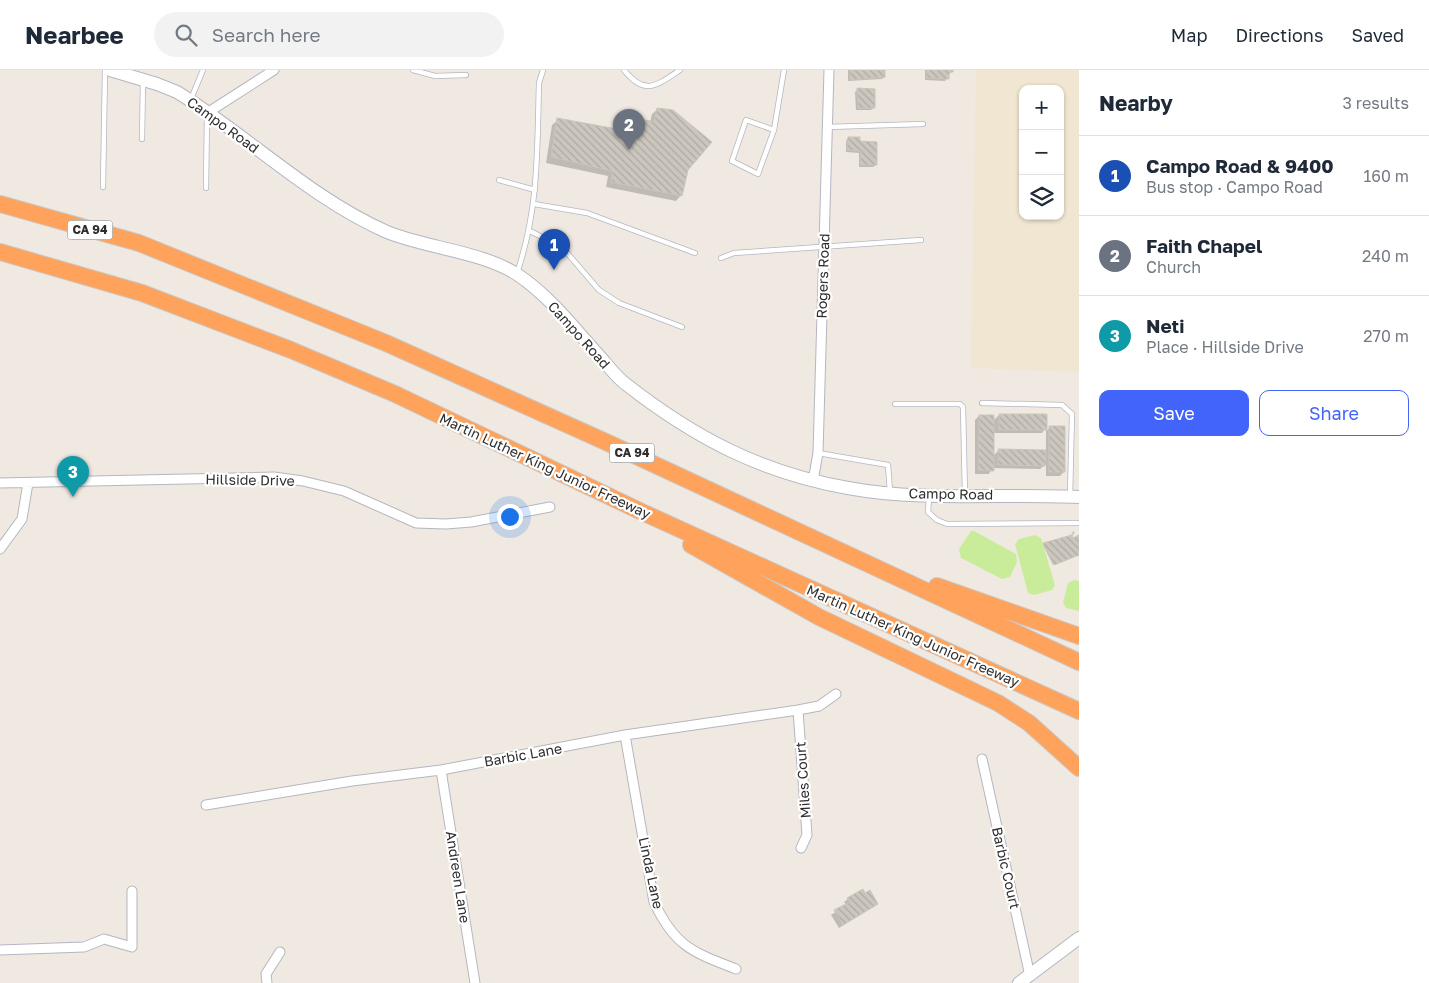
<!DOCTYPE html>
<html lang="en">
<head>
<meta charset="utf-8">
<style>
	body { margin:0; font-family:"Golos Text",sans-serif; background:#f2f2f3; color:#1f2937 }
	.controls { position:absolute; right:15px; top:15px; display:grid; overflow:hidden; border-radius:10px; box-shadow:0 1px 4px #0004 }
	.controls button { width:45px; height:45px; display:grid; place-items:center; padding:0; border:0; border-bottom:1px solid #e0e1e3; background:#fff; color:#1f2937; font:25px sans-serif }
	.you { position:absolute; left:509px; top:446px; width:18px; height:18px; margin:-12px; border:4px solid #fff; border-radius:50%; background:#1a73e8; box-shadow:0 0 0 8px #1a73e833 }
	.badge { display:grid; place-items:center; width:32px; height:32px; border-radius:50%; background:#4264fb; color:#fff; font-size:16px; font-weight:700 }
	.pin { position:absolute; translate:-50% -41px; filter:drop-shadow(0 1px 2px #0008) }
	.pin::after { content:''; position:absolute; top:26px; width:18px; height:15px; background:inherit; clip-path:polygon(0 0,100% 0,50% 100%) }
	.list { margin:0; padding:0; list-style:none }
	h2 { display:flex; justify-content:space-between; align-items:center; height:65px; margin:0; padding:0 20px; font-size:21px }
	h2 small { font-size:16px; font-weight:400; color:#747a83 }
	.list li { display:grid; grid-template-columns:32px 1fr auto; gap:15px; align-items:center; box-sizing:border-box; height:80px; padding:0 20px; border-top:1px solid #e0e1e3 }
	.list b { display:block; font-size:19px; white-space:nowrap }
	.list p { margin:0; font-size:16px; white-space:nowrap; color:#747a83 }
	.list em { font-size:16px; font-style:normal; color:#747a83 }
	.actions { display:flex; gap:10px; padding:15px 20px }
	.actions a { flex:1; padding:11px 0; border:1px solid #4264fb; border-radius:10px; text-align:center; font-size:18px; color:#4264fb }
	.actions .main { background:#4264fb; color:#fff }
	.icon { flex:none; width:28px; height:28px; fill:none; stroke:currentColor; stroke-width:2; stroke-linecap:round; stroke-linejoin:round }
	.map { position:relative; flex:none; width:1079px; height:913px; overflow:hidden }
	header { display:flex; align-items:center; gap:30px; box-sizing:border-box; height:70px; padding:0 25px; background:#fff; border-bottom:1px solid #e0e1e3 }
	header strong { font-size:24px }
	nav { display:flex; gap:28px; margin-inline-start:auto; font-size:18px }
	.search { width:350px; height:45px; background:#f2f2f3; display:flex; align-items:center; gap:12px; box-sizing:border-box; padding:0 18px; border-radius:28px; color:#747a83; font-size:19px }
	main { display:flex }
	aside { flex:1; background:#fff }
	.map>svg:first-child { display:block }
	.education { fill:#f0e6d1; fill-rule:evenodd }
	.pitch { fill:#c9ec9a }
	.shadow { fill:#0003 }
	.building { fill:url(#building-back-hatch); stroke:#cbc5ba }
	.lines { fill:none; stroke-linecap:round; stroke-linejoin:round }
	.lane-casing { stroke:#b4b7c1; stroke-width:6 }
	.street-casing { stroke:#b4b7c1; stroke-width:11 }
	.secondary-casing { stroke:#b4b7c1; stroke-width:14 }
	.highway-casing { stroke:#c9c9c9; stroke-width:18 }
	.path { stroke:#c9c9c9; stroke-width:2; stroke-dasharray:4 2.5; stroke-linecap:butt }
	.lane { stroke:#fff; stroke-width:4.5 }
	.street { stroke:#fff; stroke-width:9 }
	.secondary { stroke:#fff; stroke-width:12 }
	.highway { stroke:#ffa35c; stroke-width:16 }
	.labels { text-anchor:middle; stroke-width:4.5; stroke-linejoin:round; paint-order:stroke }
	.shield { fill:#fff; stroke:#6d6d6d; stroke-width:1 }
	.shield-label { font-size:12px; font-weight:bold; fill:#2e2e2e }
	.street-label { font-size:14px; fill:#2e2e2e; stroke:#fff }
</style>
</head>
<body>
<header>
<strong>Nearbee</strong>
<div class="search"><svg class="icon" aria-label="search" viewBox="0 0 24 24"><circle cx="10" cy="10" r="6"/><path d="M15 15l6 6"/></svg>Search here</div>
<nav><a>Map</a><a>Directions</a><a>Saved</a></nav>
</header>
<main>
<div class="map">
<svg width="1079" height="913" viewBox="0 0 1079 913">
	<defs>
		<pattern id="building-back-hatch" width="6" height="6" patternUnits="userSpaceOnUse" patternTransform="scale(1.25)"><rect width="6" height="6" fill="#cbc7bf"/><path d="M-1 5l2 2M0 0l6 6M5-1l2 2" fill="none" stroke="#afaba4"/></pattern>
	</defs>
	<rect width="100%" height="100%" fill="#efe9e1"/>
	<path class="education" d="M 976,0 L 1079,0 L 1079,302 L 971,298 ZM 1023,19 L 1060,19 L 1060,146 L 1023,146 Z"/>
	<path class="pitch" d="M 971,461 L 974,461 L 1016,484 L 1017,492 L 1010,507 L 1002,509 L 961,488 L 959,479 Z
		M 1035,465 L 1041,468 L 1055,515 L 1052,520 L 1034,525 L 1028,523 L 1015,474 L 1019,469 Z
		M 1074,510 L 1079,511 L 1079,541 L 1066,538 L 1063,533 L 1068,513 Z"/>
	<path class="shadow" d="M 848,0 L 884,0 L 884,7 L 882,9 L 848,11 Z
		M 925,0 L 951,0 L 951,2 L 945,11 L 925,10 Z
		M 857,20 L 874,38 L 871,40 L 856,40 L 855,22 Z
		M 658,39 L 687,99 L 681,125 L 676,131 L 606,117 L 608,106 L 546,93 L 552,55 L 558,50 L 618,61 L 619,52 L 625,47 L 650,52 L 652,44 Z
		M 848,68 L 859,73 L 876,95 L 873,97 L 859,97 L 859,83 L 846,82 L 846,71 Z
		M 999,345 L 1045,359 L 1042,363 L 993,363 L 993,386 L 999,380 L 1046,381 L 1046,361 L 1050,358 L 1064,402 L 1060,406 L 1046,406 L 1046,394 L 1040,399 L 992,398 L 989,404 L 975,404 L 975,350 L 979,346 L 993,351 Z
		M 1079,467 L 1079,485 L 1053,495 L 1043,475 Z
		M 864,825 L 873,837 L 839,858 L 831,845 L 846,835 L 844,832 L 848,829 Z"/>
	<path class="building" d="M 850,0 L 885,0 L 885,7 L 850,10 Z
		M 927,0 L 953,0 L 953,2 L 949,2 L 949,9 L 926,8 Z
		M 857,18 L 875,19 L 875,38 L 858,38 Z
		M 657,38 L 673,40 L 712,72 L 688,100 L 682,126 L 611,112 L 613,101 L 551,87 L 557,48 L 622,60 L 624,45 L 654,52 Z
		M 848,67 L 860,67 L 860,71 L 877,72 L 877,95 L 860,95 L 861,81 L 847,80 Z
		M 999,344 L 1047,344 L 1047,360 L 999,360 Z
		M 979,345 L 994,345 L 994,401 L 978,400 Z
		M 1049,356 L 1065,356 L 1065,402 L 1049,402 Z
		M 998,379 L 1046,380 L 1045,396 L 998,395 Z
		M 1072,465 L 1073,468 L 1079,465 L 1079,485 L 1054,495 L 1043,473 Z
		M 863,819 L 865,823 L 870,820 L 878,834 L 843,855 L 834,840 L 850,832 L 847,828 Z"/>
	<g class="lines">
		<defs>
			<path id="lane" d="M 413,0 L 435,6 L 466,5
				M 624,0 C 645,26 656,16 680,0
				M 191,29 L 203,0
				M 746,50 L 774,60 L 758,104 L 732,91 Z
				M 827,57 L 923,54
				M 774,60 L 784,0
				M 142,69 L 143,11
				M 499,110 L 535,120
				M 103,117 L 105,0
				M 206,118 L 207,44
				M 534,134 L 587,143 L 695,183
				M 530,161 L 562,177 L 599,220 L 619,233 L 682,257
				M 721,188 L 734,183 L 921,170
				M 517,203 C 539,138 537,81 539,13 L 543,0
				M 982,333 L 1062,335 L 1072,344 L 1070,426
				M 895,334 L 960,334 L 963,337 L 965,425
				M 818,383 L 888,395 L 890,422
				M 929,428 L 928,442 L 937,450 L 947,454 L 1079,453"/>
			<path id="street" d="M 207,43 L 274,0
				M 813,411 L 818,383 L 829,0
				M 0,413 L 274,407 L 303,411 L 344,421 L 416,453 L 446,454 L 471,452 L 550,437
				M 0,479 L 22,449 L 28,413
				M 798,640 L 807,765 L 801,778
				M 625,665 L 654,832 C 675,877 693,882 736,899
				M 982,689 L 1030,906
				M 441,700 L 475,913
				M 206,735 L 352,711 L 441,700 L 625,665 L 798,640 L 819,636 L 836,624
				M 0,880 L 84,877 L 104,869 L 132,877 L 132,821
				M 267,913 L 266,904 L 280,882"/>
			<path id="secondary" d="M 110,0 L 157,14 L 177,22 C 248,66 310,128 387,162 C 426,178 484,182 518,205 C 551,227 576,261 602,289 C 610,298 617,308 627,315 C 695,368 762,403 848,418 C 923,432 1003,423 1079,427
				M 1019,913 L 1079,868"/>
			<path id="highway" d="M 0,134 L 139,173 L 386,273 L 606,372 L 1079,592
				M 0,182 L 142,223 L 291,280 L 395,324 L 642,442 L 1079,641
				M 691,475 L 819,547 L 998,633 L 1029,653 L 1079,698
				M 937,516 L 1079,566"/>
		</defs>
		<use href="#lane" class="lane-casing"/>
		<use href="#street" class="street-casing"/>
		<use href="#secondary" class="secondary-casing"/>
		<use href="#highway" class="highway-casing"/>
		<path class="path" d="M 1072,465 L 1075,460"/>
		<use href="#lane" class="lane"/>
		<use href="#street" class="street"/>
		<use href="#secondary" class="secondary"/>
		<use href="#highway" class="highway"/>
	</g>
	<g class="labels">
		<g class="shield">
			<rect x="67.5" y="150.5" width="45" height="19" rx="4"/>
			<rect x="609.5" y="373.5" width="45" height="19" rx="4"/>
		</g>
		<g class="shield-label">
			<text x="90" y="164">CA 94</text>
			<text x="632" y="387">CA 94</text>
		</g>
		<g class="street-label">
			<text transform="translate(223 55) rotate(36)" y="5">Campo Road</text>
			<text transform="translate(823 206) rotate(-88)" y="5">Rogers Road</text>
			<text transform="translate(579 265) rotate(48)" y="5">Campo Road</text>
			<text transform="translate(545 396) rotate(25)" y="5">Martin Luther King Junior Freeway</text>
			<text transform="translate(250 410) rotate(1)" y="5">Hillside Drive</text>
			<text transform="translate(951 424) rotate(1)" y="5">Campo Road</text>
			<text transform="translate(913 566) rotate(24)" y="5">Martin Luther King Junior Freeway</text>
			<text transform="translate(523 685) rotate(-10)" y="5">Barbic Lane</text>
			<text transform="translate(803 710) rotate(-94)" y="5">Miles Court</text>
			<text transform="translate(1006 798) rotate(77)" y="5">Barbic Court</text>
			<text transform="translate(651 803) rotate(78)" y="5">Linda Lane</text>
			<text transform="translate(458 807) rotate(81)" y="5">Andreen Lane</text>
		</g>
	</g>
</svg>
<div class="controls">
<button>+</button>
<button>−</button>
<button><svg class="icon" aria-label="layers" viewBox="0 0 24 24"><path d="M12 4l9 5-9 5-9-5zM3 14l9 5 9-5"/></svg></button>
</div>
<div class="you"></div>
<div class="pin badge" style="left:554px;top:200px;background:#1a4fb4">1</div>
<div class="pin badge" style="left:629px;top:80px;background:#6b7280">2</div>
<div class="pin badge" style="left:73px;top:427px;background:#0f9aa8">3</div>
</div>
<aside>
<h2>Nearby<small>3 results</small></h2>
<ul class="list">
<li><span class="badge" style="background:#1a4fb4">1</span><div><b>Campo Road &amp; 9400</b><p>Bus stop · Campo Road</p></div><em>160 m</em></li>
<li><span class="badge" style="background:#6b7280">2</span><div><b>Faith Chapel</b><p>Church</p></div><em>240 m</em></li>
<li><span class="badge" style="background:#0f9aa8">3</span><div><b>Neti</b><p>Place · Hillside Drive</p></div><em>270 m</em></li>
</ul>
<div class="actions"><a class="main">Save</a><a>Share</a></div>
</aside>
</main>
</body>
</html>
